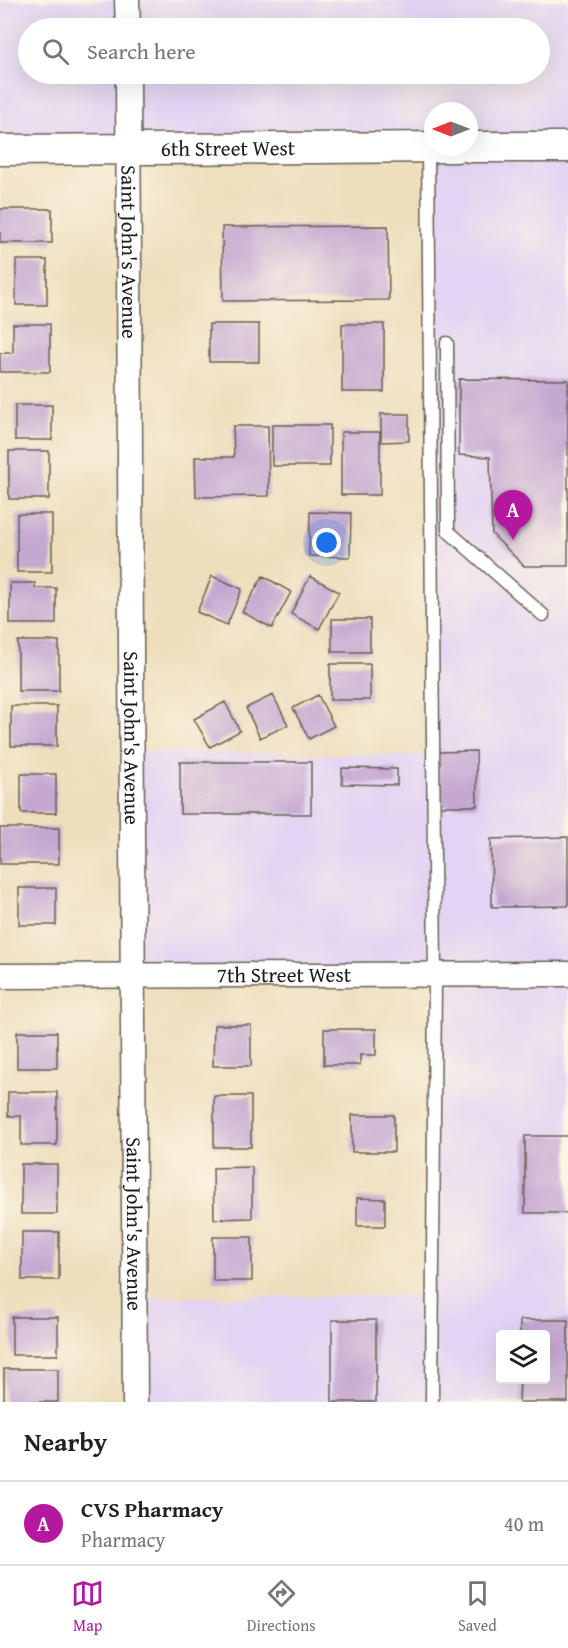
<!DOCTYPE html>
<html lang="en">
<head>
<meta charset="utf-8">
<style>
	body { margin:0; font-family:"Gentium Book Plus",serif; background:#f6f6f6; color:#222 }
	.controls { position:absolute; right:18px; bottom:18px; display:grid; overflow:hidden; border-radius:6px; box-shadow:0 6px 24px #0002 }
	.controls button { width:54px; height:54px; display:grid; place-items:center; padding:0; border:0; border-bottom:2px solid #e0e0e0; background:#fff; color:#222; font:30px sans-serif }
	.compass { position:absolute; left:424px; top:102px; width:54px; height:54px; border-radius:50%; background:#fff; box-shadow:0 6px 24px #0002; rotate:270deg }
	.you { position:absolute; left:327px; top:543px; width:21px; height:21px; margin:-15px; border:4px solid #fff; border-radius:50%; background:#1a73e8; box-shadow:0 0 0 9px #1a73e833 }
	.badge { display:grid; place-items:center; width:39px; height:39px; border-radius:50%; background:#b5179e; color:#fff; font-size:20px; font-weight:700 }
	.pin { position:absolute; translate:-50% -50px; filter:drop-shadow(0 2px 3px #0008) }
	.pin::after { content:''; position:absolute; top:32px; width:21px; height:18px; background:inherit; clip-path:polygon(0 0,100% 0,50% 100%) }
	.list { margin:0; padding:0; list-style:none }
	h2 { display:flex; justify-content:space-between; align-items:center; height:78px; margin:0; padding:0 24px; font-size:26px }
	h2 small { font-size:20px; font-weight:400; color:#767676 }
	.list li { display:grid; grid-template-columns:39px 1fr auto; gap:18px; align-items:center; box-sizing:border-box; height:84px; padding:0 24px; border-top:2px solid #e0e0e0 }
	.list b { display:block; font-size:22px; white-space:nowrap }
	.list p { margin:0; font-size:20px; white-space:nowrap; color:#767676 }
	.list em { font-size:20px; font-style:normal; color:#767676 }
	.icon { flex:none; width:33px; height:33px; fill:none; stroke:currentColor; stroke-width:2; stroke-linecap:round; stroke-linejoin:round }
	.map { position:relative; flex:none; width:568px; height:1402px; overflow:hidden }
	.search { position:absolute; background:#fff; box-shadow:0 6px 24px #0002; left:18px; right:18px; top:18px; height:66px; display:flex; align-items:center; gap:15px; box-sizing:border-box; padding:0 21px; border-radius:33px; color:#767676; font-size:22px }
	.sheet { height:162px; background:#fff }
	nav { display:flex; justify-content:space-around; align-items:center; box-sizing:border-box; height:84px; border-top:2px solid #e0e0e0; background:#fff; font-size:16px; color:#767676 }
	nav a { display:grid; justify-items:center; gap:3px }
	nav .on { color:#b5179e }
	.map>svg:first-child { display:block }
	.built { fill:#e2d4f3; fill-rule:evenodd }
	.building { fill:#c5a7d1 }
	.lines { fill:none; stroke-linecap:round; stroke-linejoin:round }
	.service-casing { stroke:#666054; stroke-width:15 }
	.minor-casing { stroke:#666054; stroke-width:27 }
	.tertiary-casing { stroke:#666054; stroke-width:33 }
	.service { stroke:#fff; stroke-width:12 }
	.minor { stroke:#fff; stroke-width:24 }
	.tertiary { stroke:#fff; stroke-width:30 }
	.labels { text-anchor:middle; stroke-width:5; stroke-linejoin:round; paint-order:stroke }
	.street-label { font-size:21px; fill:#1c1c1c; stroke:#fcf5e5 }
</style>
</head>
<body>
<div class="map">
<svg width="568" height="1402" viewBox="0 0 568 1402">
	<rect width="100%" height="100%" fill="#fcf5e5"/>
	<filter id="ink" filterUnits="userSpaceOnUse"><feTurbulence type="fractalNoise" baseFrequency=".0167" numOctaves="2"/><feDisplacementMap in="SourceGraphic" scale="12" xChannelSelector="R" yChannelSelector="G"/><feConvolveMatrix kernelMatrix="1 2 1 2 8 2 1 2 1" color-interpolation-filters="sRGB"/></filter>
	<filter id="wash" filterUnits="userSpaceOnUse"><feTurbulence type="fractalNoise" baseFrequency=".008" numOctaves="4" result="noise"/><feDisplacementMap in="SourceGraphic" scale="24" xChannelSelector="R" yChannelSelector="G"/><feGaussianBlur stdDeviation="1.35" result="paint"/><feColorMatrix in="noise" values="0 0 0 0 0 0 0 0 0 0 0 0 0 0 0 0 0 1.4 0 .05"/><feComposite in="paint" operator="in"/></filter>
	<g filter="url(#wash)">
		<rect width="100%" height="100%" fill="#eedebd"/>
		<path class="built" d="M 0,0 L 568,0 L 568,136 L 469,139 L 469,111 L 433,111 L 433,140 L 0,150 ZM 28,28 L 540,28 L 540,74 L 28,74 Z
			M 568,147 L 568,1402 L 135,1402 L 135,1298 L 433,1295 L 435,976 L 134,976 L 133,751 L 434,756 L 428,148 ZM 500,1334 L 546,1334 L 546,1380 L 500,1380 Z"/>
		<g id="blocks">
			<path class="building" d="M 0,209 L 52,209 L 52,243 L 0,243 Z
				M 388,226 L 389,300 L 223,301 L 222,227 Z
				M 16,260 L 47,260 L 47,305 L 16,305 Z
				M 13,324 L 50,324 L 50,372 L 0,372 L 0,353 L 13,353 Z
				M 209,324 L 259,324 L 259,362 L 209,362 Z
				M 342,324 L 384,324 L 384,392 L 342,392 Z
				M 459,379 L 568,380 L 568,566 L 524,566 L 492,534 L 490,457 L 459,455 Z
				M 15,405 L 52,405 L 52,440 L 15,440 Z
				M 381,414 L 409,414 L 409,441 L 381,442 Z
				M 272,425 L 330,425 L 330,466 L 272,466 Z
				M 233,426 L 268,426 L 269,496 L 196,497 L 195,457 L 234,457 Z
				M 341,432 L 380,432 L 380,495 L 341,495 Z
				M 9,451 L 49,451 L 49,499 L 9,499 Z
				M 310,512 L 351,513 L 350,557 L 309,556 Z
				M 17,514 L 52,514 L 52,572 L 17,572 Z
				M 212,576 L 242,589 L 227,625 L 197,612 Z
				M 263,576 L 291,592 L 272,628 L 242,612 Z
				M 310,576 L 339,592 L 319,629 L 291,614 Z
				M 10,583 L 35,583 L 35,588 L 56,588 L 56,624 L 10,624 Z
				M 332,619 L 370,619 L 370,652 L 332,652 Z
				M 18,641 L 59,641 L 59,691 L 18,691 Z
				M 330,664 L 370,664 L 370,700 L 330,700 Z
				M 273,695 L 288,725 L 260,738 L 246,708 Z
				M 318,695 L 334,726 L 309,739 L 293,708 Z
				M 225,702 L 240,731 L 210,747 L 194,719 Z
				M 11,706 L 57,706 L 57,746 L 11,746 Z
				M 476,751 L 477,806 L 439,806 L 438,752 Z
				M 180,762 L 311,762 L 311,814 L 180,814 Z
				M 342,768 L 397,769 L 397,785 L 342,784 Z
				M 21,774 L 56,774 L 56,813 L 21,813 Z
				M 0,828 L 59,828 L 59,864 L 0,864 Z
				M 568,837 L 568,906 L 492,907 L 491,839 Z
				M 19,888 L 56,888 L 56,925 L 19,925 Z
				M 214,1025 L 251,1025 L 251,1066 L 213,1066 Z
				M 324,1029 L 376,1029 L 376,1055 L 360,1055 L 360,1065 L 324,1065 Z
				M 17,1032 L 57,1032 L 57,1068 L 17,1068 Z
				M 8,1092 L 57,1092 L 57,1145 L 21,1145 L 21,1116 L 8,1116 Z
				M 214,1096 L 251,1096 L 251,1147 L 214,1147 Z
				M 352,1115 L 394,1115 L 394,1152 L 352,1152 Z
				M 525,1136 L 568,1136 L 568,1213 L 525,1213 Z
				M 21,1164 L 57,1164 L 57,1214 L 21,1214 Z
				M 252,1167 L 252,1218 L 214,1219 L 213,1168 Z
				M 357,1198 L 385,1199 L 385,1226 L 357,1226 Z
				M 22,1232 L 59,1232 L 59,1280 L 22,1280 Z
				M 213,1237 L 252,1237 L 252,1281 L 213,1281 Z
				M 12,1317 L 58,1317 L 58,1355 L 12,1355 Z
				M 332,1320 L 376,1320 L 376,1402 L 332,1402 Z
				M 520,1320 L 568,1320 L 568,1402 L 519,1402 L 520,1380 L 546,1380 L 546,1334 L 520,1334 Z
				M 4,1369 L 58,1369 L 58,1402 L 4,1402 Z"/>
		</g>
	</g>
	<g filter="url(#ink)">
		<use href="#blocks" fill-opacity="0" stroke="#666054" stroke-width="1.5"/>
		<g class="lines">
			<defs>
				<path id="service" d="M 428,148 L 435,976 L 432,1402
					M 447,343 L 448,531 L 543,615"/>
				<g id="minor">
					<path d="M 127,0 L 128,28"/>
					<path id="s1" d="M 128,74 L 135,1402"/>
					<path id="s2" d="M 0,976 L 568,974"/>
				</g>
				<g id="tertiary">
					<path d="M 469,147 L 568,147"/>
					<path id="s3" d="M 0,150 L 456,147"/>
				</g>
			</defs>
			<use href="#service" class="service-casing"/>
			<use href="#minor" class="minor-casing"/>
			<use href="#tertiary" class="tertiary-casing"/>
			<use href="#service" class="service"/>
			<use href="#minor" class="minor"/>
			<use href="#tertiary" class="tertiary"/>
		</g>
	</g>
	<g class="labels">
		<g class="street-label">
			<text dy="7" stroke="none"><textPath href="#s3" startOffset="228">6th Street West</textPath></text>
			<text dy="7" stroke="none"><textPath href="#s1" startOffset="178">Saint John's Avenue</textPath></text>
			<text dy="7" stroke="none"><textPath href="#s1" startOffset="664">Saint John's Avenue</textPath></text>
			<text dy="7" stroke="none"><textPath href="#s2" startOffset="284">7th Street West</textPath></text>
			<text dy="7" stroke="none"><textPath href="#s1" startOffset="1150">Saint John's Avenue</textPath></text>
		</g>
	</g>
</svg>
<div class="controls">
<button><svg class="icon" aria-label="layers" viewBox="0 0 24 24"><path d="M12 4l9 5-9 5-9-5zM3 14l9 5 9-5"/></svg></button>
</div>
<svg class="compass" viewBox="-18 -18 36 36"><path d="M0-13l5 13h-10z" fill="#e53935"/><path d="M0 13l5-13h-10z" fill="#767676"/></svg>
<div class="you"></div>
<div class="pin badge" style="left:513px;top:540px">A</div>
<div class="search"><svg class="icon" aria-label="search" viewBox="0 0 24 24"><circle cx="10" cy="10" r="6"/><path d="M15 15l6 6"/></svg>Search here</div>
</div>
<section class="sheet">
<h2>Nearby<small></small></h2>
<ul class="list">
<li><span class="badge">A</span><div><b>CVS Pharmacy</b><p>Pharmacy</p></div><em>40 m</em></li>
</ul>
</section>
<nav>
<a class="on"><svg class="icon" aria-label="map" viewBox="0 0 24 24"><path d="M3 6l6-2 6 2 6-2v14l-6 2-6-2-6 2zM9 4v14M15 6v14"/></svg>Map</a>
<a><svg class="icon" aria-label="directions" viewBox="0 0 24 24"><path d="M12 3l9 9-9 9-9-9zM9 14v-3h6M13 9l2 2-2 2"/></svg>Directions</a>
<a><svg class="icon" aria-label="saved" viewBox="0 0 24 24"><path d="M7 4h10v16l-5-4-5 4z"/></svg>Saved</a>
</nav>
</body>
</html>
